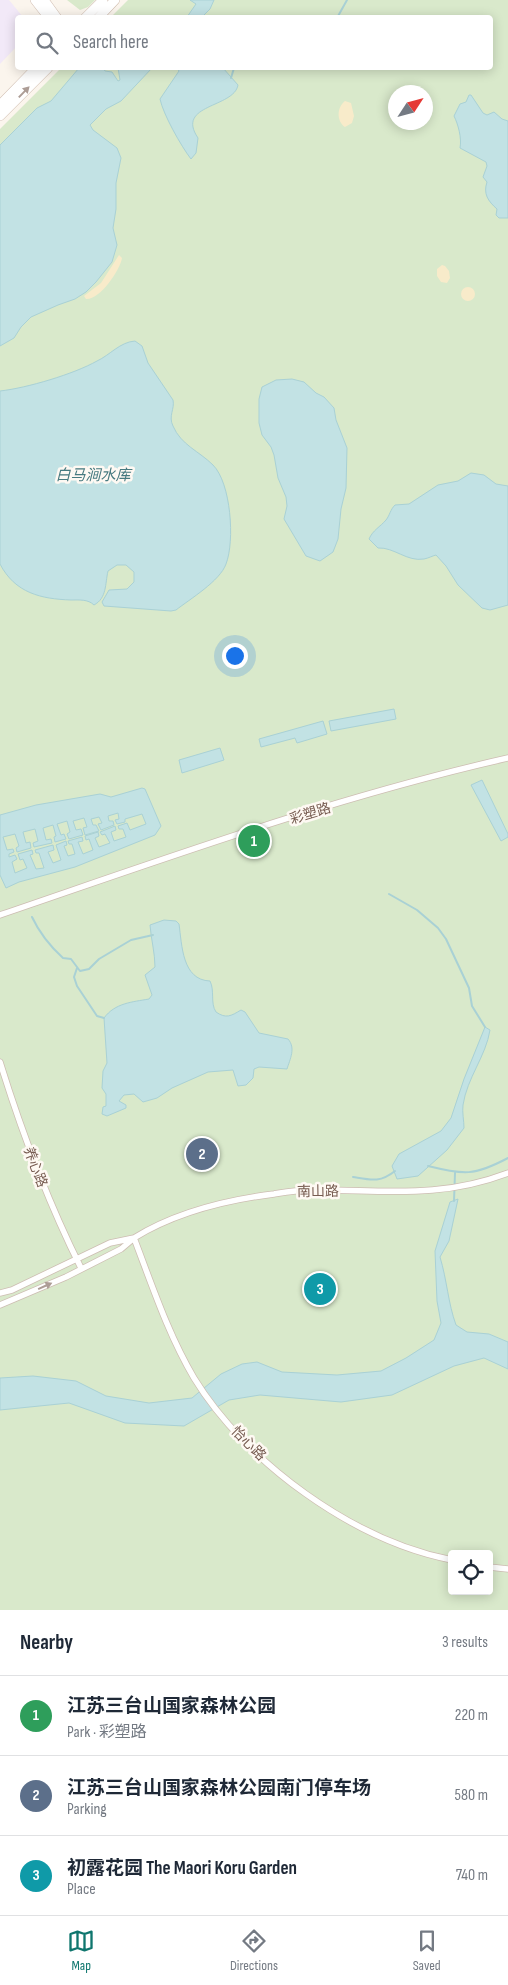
<!DOCTYPE html>
<html lang="en">
<head>
<meta charset="utf-8">
<style>
	body { margin:0; font-family:"Sofia Sans Condensed","Noto Sans SC",sans-serif; background:#f6f6f7; color:#1f2937 }
	.controls { position:absolute; right:15px; bottom:15px; display:grid; overflow:hidden; border-radius:5px; box-shadow:0 2px 12px #0003 }
	.controls button { width:45px; height:45px; display:grid; place-items:center; padding:0; border:0; border-bottom:1px solid #e0e1e3; background:#fff; color:#1f2937; font:25px sans-serif }
	.compass { position:absolute; left:388px; top:85px; width:45px; height:45px; border-radius:50%; background:#fff; box-shadow:0 2px 12px #0003; rotate:54deg }
	.you { position:absolute; left:234px; top:655px; width:18px; height:18px; margin:-12px; border:4px solid #fff; border-radius:50%; background:#1a73e8; box-shadow:0 0 0 8px #1a73e833 }
	.badge { display:grid; place-items:center; width:32px; height:32px; border-radius:50%; background:#0f766e; color:#fff; font-size:16px; font-weight:700 }
	.pin { position:absolute; translate:-50% -50%; border:2px solid #fff; box-shadow:0 1px 5px #0006 }
	.list { margin:0; padding:0; list-style:none }
	h2 { display:flex; justify-content:space-between; align-items:center; height:65px; margin:0; padding:0 20px; font-size:21px }
	h2 small { font-size:16px; font-weight:400; color:#747a83 }
	.list li { display:grid; grid-template-columns:32px 1fr auto; gap:15px; align-items:center; box-sizing:border-box; height:80px; padding:0 20px; border-top:1px solid #e0e1e3 }
	.list b { display:block; font-size:19px; white-space:nowrap }
	.list p { margin:0; font-size:16px; white-space:nowrap; color:#747a83 }
	.list em { font-size:16px; font-style:normal; color:#747a83 }
	.icon { flex:none; width:28px; height:28px; fill:none; stroke:currentColor; stroke-width:2; stroke-linecap:round; stroke-linejoin:round }
	.map { position:relative; flex:none; width:508px; height:1610px; overflow:hidden }
	.search { position:absolute; background:#fff; box-shadow:0 2px 12px #0003; left:15px; right:15px; top:15px; height:55px; display:flex; align-items:center; gap:12px; box-sizing:border-box; padding:0 18px; border-radius:5px; color:#747a83; font-size:19px }
	.sheet { height:305px; background:#fff }
	nav { display:flex; justify-content:space-around; align-items:center; box-sizing:border-box; height:70px; border-top:1px solid #e0e1e3; background:#fff; font-size:14px; color:#747a83 }
	nav a { display:grid; justify-items:center; gap:2px }
	nav .on { color:#0f766e }
	.map>svg:first-child { display:block }
	.education { fill:#f2e9f8 }
	.green { fill:#d9e9cb; fill-rule:evenodd }
	.sand { fill:#f8ebca }
	.water { fill:#c2e2e4; stroke:#a9d1d5; fill-rule:evenodd }
	.lines { fill:none; stroke-linecap:round; stroke-linejoin:round }
	.stream { stroke:#a9d1d5; stroke-width:2 }
	.minor-casing { stroke:#cdbdb2; stroke-width:7 }
	.secondary-casing { stroke:#d0bdb0; stroke-width:10 }
	.minor { stroke:#fff; stroke-width:5.5 }
	.secondary { stroke:#fff; stroke-width:9 }
	.oneway { fill:#ad9d96 }
	.labels { text-anchor:middle; stroke-width:5; stroke-linejoin:round; paint-order:stroke }
	.street-label { font-size:14px; fill:#765b50; stroke:#fef9f3 }
	.water-label { font-size:15px; font-style:italic; fill:#477a80; stroke:#fef9f3 }
</style>
</head>
<body>
<div class="map">
<svg width="508" height="1610" viewBox="0 0 508 1610">
	<rect width="100%" height="100%" fill="#fbf5ed"/>
	<path class="education" d="M 0,0 L 9,0 L 23,17 L 18,18 L 17,46 L 0,64 Z"/>
	<path class="green" d="M 67,0 L 95,0 L 88,7 L 80,10 Z
		M 128,0 L 508,0 L 508,1610 L 0,1610 L 0,129 L 61,68 L 490,68 L 490,18 L 111,17 ZM 396,92 L 426,92 L 426,122 L 396,122 ZM 452,1554 L 489,1554 L 489,1591 L 452,1591 Z"/>
	<path class="sand" d="M 345,101 L 351,103 L 354,116 L 352,123 L 345,127 C 336,121 337,107 345,101 Z
		M 119,255 L 122,258 C 120,270 100,300 86,299 L 84,296 L 101,283 Z
		M 442,265 L 445,266 L 449,271 L 450,278 L 447,283 L 441,282 L 437,276 L 437,269 Z
		M461 294a7 7 0 1 1 14 0a7 7 0 1 1-14 0Z"/>
	<path class="water" d="M 190,0 L 214,0 L 210,9 L 202,17 L 187,17 L 196,4 Z
		M 79,68 L 103,68 L 105,71 L 112,72 L 118,81 L 120,80 L 118,68 L 152,68 L 121,101 L 106,109 L 90,125 L 93,130 L 117,148 L 121,158 L 116,183 L 116,209 L 113,228 L 117,245 L 112,262 L 96,282 L 86,292 L 75,299 L 58,305 L 31,317 L 21,327 L 14,338 L 0,346 L 0,145 L 37,108 L 51,101 Z
		M 177,68 L 223,68 L 238,85 C 234,108 175,104 198,138 L 196,153 L 191,159 C 181,146 163,114 160,99 L 179,71 Z
		M 469,95 L 471,95 L 483,113 L 487,115 L 494,112 L 502,119 L 508,121 L 508,218 L 499,218 L 496,215 L 497,209 C 488,201 483,194 487,182 L 483,177 L 487,166 L 486,162 L 460,148 C 462,138 458,124 454,116 L 460,104 L 466,102 Z
		M 135,341 L 142,346 L 148,363 L 173,400 C 175,409 168,416 173,426 C 181,445 199,451 213,465 C 231,483 235,541 226,564 C 220,581 190,599 176,610 L 171,611 L 104,606 L 102,602 L 109,590 L 127,589 L 134,582 L 134,572 L 126,565 L 117,565 L 108,571 C 105,584 107,598 94,605 C 88,599 79,600 71,600 C 41,599 15,593 0,564 L 0,391 C 27,388 74,374 97,361 C 110,355 120,342 135,341 Z
		M 292,379 L 304,382 L 316,393 L 324,397 L 334,408 L 336,420 L 347,448 L 346,488 L 341,509 L 338,539 L 333,552 L 320,561 L 306,556 L 284,519 L 287,506 L 286,497 L 278,478 L 274,455 L 271,447 L 262,435 L 259,423 L 259,399 L 262,387 L 276,380 Z
		M 471,473 L 484,475 L 496,484 L 508,486 L 508,605 L 490,610 L 482,608 L 458,585 L 446,566 L 436,555 C 432,556 429,558 424,559 C 407,562 394,547 378,548 L 369,539 C 373,530 380,527 386,520 C 390,515 390,510 395,505 L 409,504 L 438,485 L 458,481 Z
		M 394,709 L 396,719 L 331,731 L 329,721 Z
		M 323,721 L 327,734 L 297,743 L 295,738 L 261,747 L 259,739 Z
		M 220,748 L 224,760 L 182,773 L 179,760 Z
		M 482,780 L 508,834 L 508,837 L 501,841 L 471,785 Z
		M 142,788 L 145,789 L 161,826 L 155,835 L 75,867 L 19,882 L 6,888 L 0,875 L 0,815 L 36,805 L 100,794 L 111,797 ZM 118,813 L 119,819 L 115,820 L 117,824 L 125,822 L 125,819 L 142,814 L 146,824 L 130,830 L 127,823 L 118,826 L 119,829 L 123,829 L 126,837 L 114,841 L 111,832 L 116,830 L 115,826 L 100,832 L 102,835 L 105,834 L 110,843 L 99,847 L 95,838 L 99,836 L 98,832 L 85,836 L 86,840 L 89,839 L 93,850 L 83,854 L 78,842 L 83,841 L 82,837 L 68,841 L 69,844 L 72,844 L 75,854 L 68,856 L 64,846 L 67,845 L 66,841 L 56,845 L 61,860 L 53,863 L 48,852 L 54,850 L 53,845 L 35,850 L 36,853 L 39,853 L 44,868 L 36,869 L 30,855 L 33,854 L 32,850 L 18,854 L 20,860 L 23,859 L 27,868 L 15,873 L 12,862 L 17,859 L 15,855 L 9,857 L 9,854 L 14,852 L 13,849 L 7,850 L 3,837 L 15,834 L 19,846 L 16,848 L 17,852 L 31,848 L 30,842 L 26,843 L 23,832 L 35,829 L 38,841 L 33,843 L 34,847 L 52,843 L 51,839 L 46,840 L 43,828 L 53,825 L 56,836 L 54,837 L 55,842 L 66,839 L 64,834 L 61,835 L 57,824 L 67,821 L 70,832 L 67,834 L 69,839 L 83,835 L 81,829 L 76,830 L 73,821 L 84,818 L 87,827 L 83,828 L 85,835 L 99,831 L 96,825 L 93,825 L 91,819 L 99,817 L 102,823 L 98,824 L 101,830 L 114,825 L 113,821 L 109,821 L 108,816 Z
		M 164,920 L 176,921 L 179,924 C 182,945 182,980 210,981 C 215,991 210,1003 216,1012 C 226,1019 231,1016 241,1010 L 245,1012 L 259,1033 L 288,1039 C 296,1048 290,1059 287,1069 L 259,1067 L 254,1069 L 253,1078 L 246,1085 L 238,1086 L 233,1070 L 208,1072 L 172,1088 L 157,1098 L 143,1102 L 134,1094 L 124,1095 L 119,1101 L 126,1105 L 126,1108 L 107,1116 L 102,1114 L 103,1107 L 106,1106 L 106,1094 L 102,1088 L 103,1071 L 107,1063 L 104,1018 C 115,1003 132,1002 149,999 L 152,995 L 145,975 L 155,967 C 155,953 151,939 150,925 Z
		M 485,1027 L 490,1030 C 486,1056 467,1078 463,1105 C 462,1112 464,1121 464,1128 L 447,1150 L 418,1176 L 397,1179 L 392,1166 L 399,1154 L 441,1131 L 451,1118 L 464,1079 Z
		M 458,1199 L 449,1241 L 440,1257 C 447,1280 448,1303 456,1325 L 467,1332 L 489,1334 L 508,1342 L 508,1369 L 484,1358 L 454,1366 L 392,1395 L 341,1402 L 260,1395 L 229,1400 L 184,1426 L 125,1423 L 69,1403 L 0,1410 L 0,1378 L 33,1376 L 76,1381 L 106,1396 L 149,1403 L 192,1398 L 221,1374 L 242,1364 L 257,1362 L 282,1372 L 337,1375 L 381,1371 L 406,1358 L 434,1340 L 441,1323 L 437,1301 L 435,1251 L 450,1202 Z"/>
	<g class="lines">
		<path class="stream" d="M 337,18 L 347,0
			M 231,78 L 234,68
			M 389,894 L 417,910 L 438,928 L 446,939 L 469,988 L 472,1006 L 485,1027
			M 32,917 C 39,932 51,947 63,958 L 71,959 L 80,971 L 89,969 L 99,959 L 131,940 L 153,935
			M 77,968 L 74,977 L 77,986 L 97,1016 L 104,1018
			M 428,1166 C 464,1175 474,1176 508,1158
			M 353,1177 C 371,1180 380,1183 395,1171
			M 454,1201 L 455,1173"/>
		<defs>
			<path id="minor" d="M 0,915 C 167,858 335,797 508,758
				M 0,1062 C 22,1133 48,1202 81,1268
				M 0,1293 L 12,1290 L 110,1243 L 134,1238 L 121,1249 L 66,1277 L 0,1305
				M 452,1560 C 354,1541 246,1463 194,1378 C 168,1334 152,1285 134,1238 C 176,1212 226,1200 274,1194 C 286,1192 297,1190 309,1190 C 381,1189 437,1200 508,1173
				M 489,1567 L 508,1569"/>
			<path id="secondary" d="M 35,0 L 49,18
				M 44,0 L 57,18
				M 85,18 L 103,0
				M 98,18 L 115,0
				M 0,105 L 36,68
				M 0,116 L 48,68"/>
		</defs>
		<use href="#minor" class="minor-casing"/>
		<use href="#secondary" class="secondary-casing"/>
		<use href="#minor" class="minor"/>
		<use href="#secondary" class="secondary"/>
	</g>
	<defs><path id="oneway-solid" d="M-6-.8H1V-3.2L6.5 0L1 3.2V.8H-6Z" transform="scale(1.25)"/></defs>
	<g class="oneway">
		<use href="#oneway-solid" transform="translate(24 92) rotate(-46)"/>
		<use href="#oneway-solid" transform="translate(45 1286) rotate(-24)"/>
	</g>
	<g class="labels">
		<g class="street-label">
			<text transform="translate(310 813) rotate(-17)" y="5">彩塑路</text>
			<text transform="translate(36 1167) rotate(69)" y="5">养心路</text>
			<text transform="translate(318 1191) rotate(-1)" y="5">南山路</text>
			<text transform="translate(249 1443) rotate(45)" y="5">怡心路</text>
		</g>
		<g class="water-label">
			<text x="93" y="480">白马涧水库</text>
		</g>
	</g>
</svg>
<div class="controls">
<button><svg class="icon" aria-label="locate" viewBox="0 0 24 24"><circle cx="12" cy="12" r="6"/><path d="M12 2v4M12 18v4M2 12h4M18 12h4"/></svg></button>
</div>
<svg class="compass" viewBox="-18 -18 36 36"><path d="M0-13l5 13h-10z" fill="#e53935"/><path d="M0 13l5-13h-10z" fill="#747a83"/></svg>
<div class="you"></div>
<div class="pin badge" style="left:254px;top:841px;background:#2e9e5b">1</div>
<div class="pin badge" style="left:202px;top:1154px;background:#5c6f8a">2</div>
<div class="pin badge" style="left:320px;top:1289px;background:#0f9aa8">3</div>
<div class="search"><svg class="icon" aria-label="search" viewBox="0 0 24 24"><circle cx="10" cy="10" r="6"/><path d="M15 15l6 6"/></svg>Search here</div>
</div>
<section class="sheet">
<h2>Nearby<small>3 results</small></h2>
<ul class="list">
<li><span class="badge" style="background:#2e9e5b">1</span><div><b>江苏三台山国家森林公园</b><p>Park · 彩塑路</p></div><em>220 m</em></li>
<li><span class="badge" style="background:#5c6f8a">2</span><div><b>江苏三台山国家森林公园南门停车场</b><p>Parking</p></div><em>580 m</em></li>
<li><span class="badge" style="background:#0f9aa8">3</span><div><b>初露花园 The Maori Koru Garden</b><p>Place</p></div><em>740 m</em></li>
</ul>
</section>
<nav>
<a class="on"><svg class="icon" aria-label="map" viewBox="0 0 24 24"><path d="M3 6l6-2 6 2 6-2v14l-6 2-6-2-6 2zM9 4v14M15 6v14"/></svg>Map</a>
<a><svg class="icon" aria-label="directions" viewBox="0 0 24 24"><path d="M12 3l9 9-9 9-9-9zM9 14v-3h6M13 9l2 2-2 2"/></svg>Directions</a>
<a><svg class="icon" aria-label="saved" viewBox="0 0 24 24"><path d="M7 4h10v16l-5-4-5 4z"/></svg>Saved</a>
</nav>
</body>
</html>
